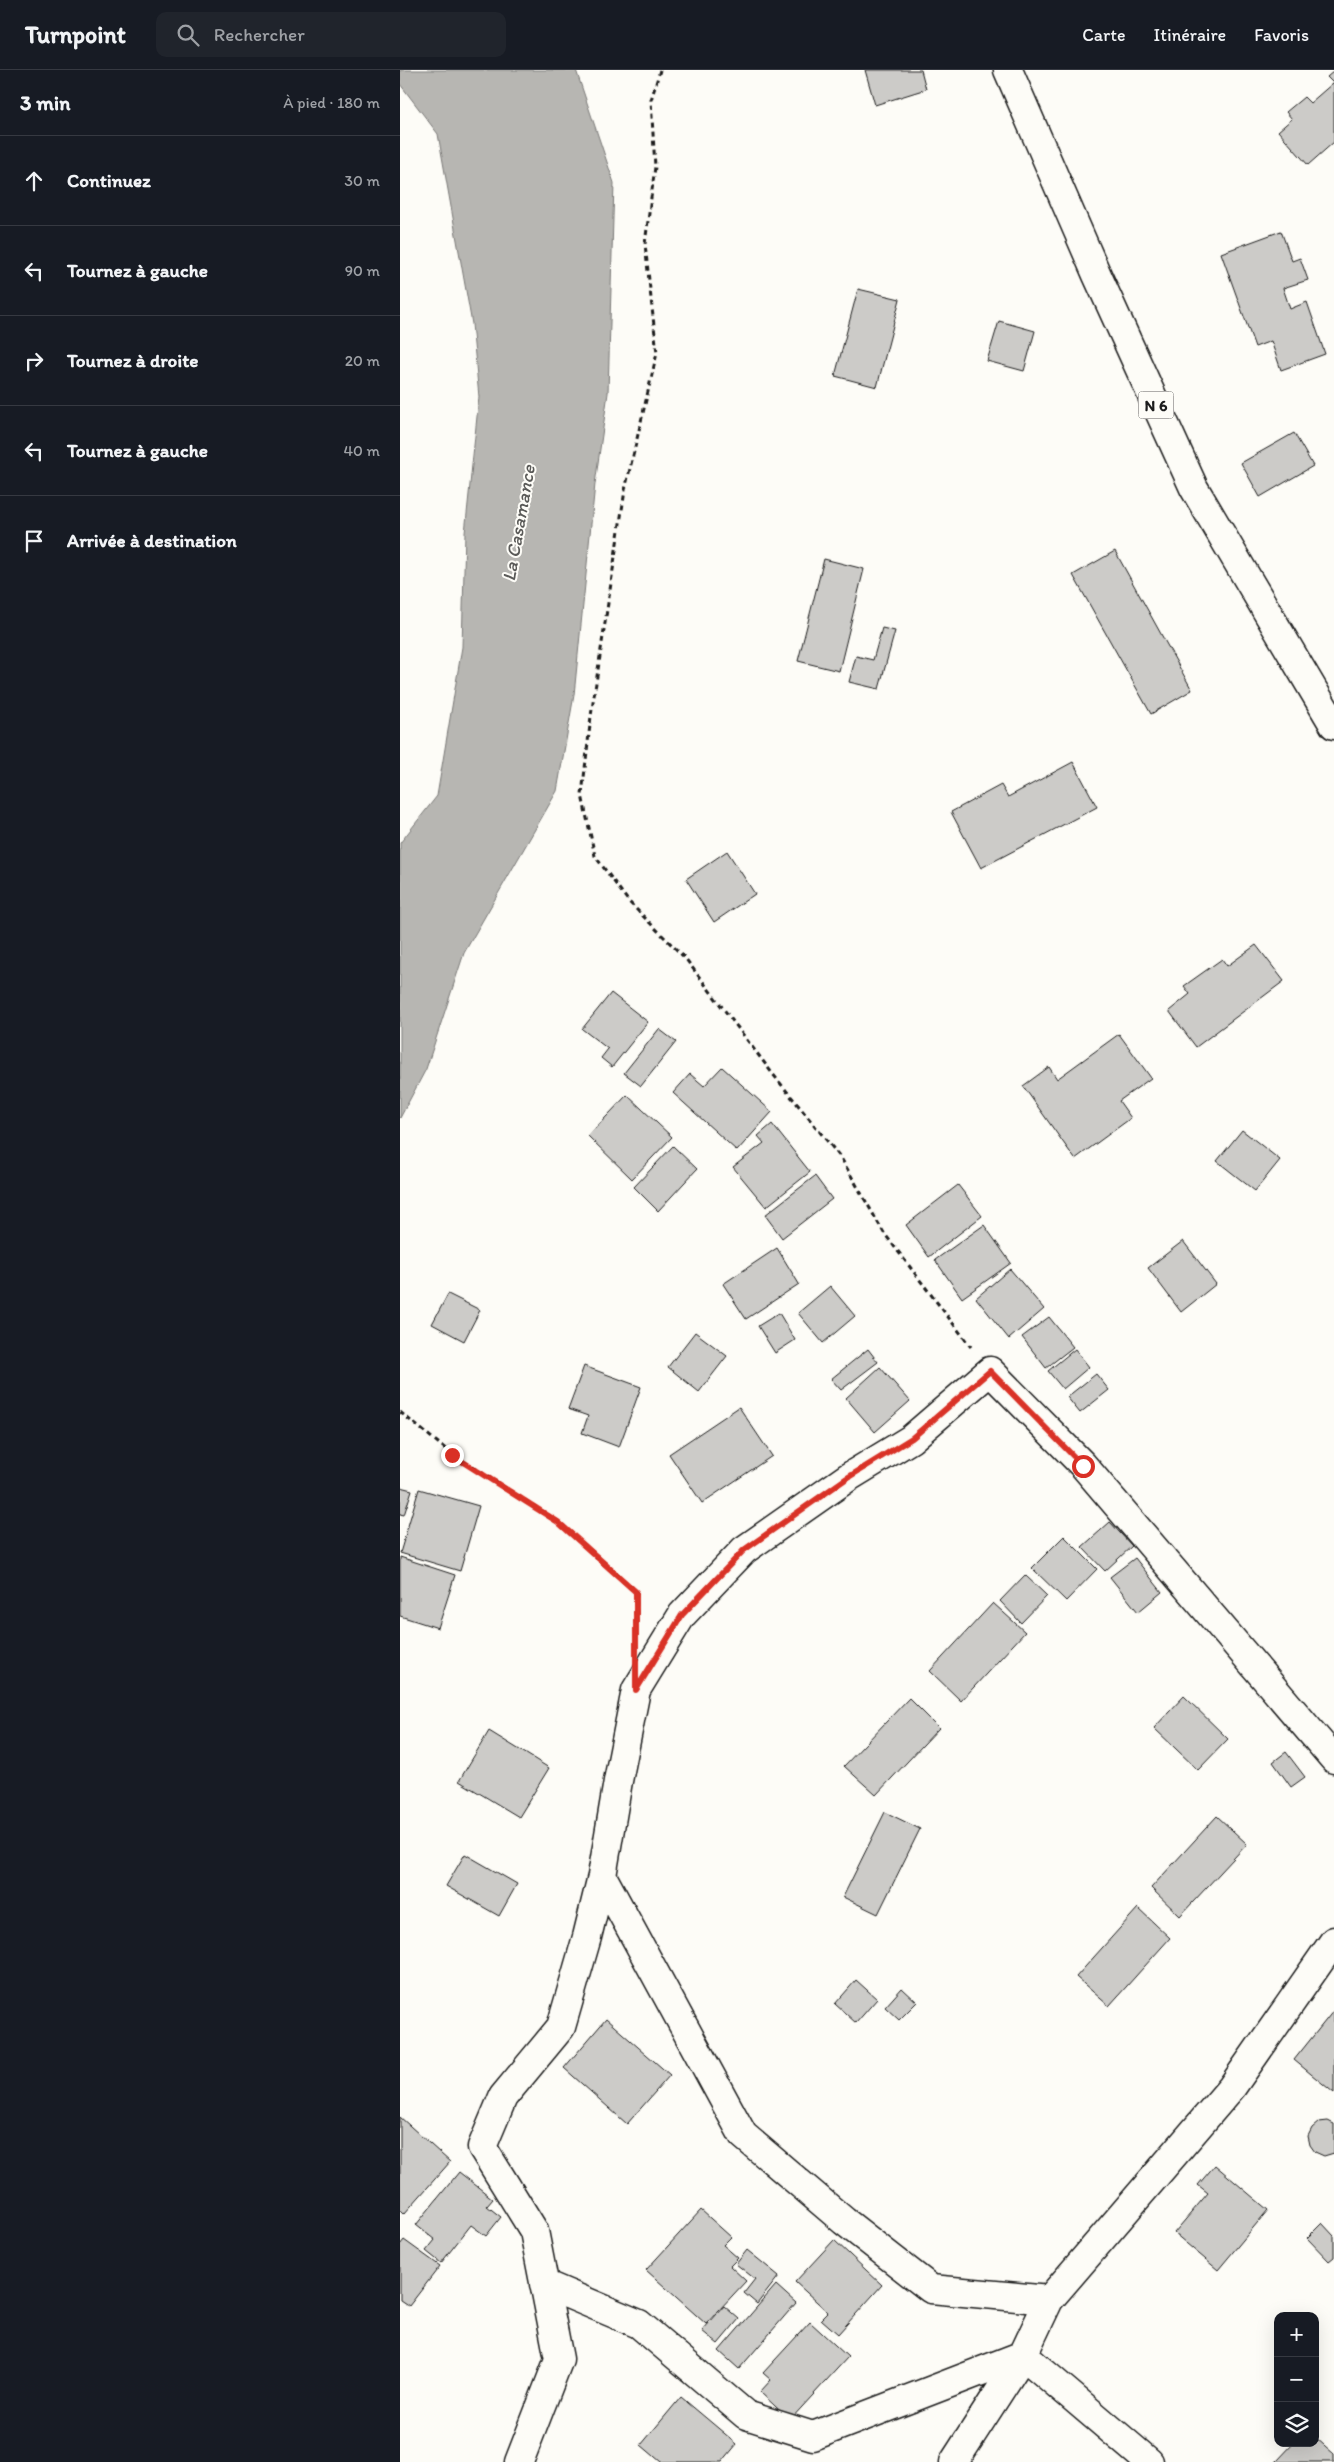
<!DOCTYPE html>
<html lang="fr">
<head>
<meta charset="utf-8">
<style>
	body { margin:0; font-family:Itim,sans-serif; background:#20242c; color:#f1f3f6 }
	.controls { position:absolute; right:15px; bottom:15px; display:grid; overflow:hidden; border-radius:10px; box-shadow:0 5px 20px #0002 }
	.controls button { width:45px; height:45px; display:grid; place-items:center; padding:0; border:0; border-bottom:1px solid #363941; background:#171b24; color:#f1f3f6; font:25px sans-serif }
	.stop { position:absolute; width:15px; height:15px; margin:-11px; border:4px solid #d93025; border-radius:50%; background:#fff }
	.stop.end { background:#d93025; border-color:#fff; box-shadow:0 1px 5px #0008 }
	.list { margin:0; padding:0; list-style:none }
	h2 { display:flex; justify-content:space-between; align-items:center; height:65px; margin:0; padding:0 20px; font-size:21px }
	h2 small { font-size:16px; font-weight:400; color:#9ea1a6 }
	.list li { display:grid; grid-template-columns:32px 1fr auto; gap:15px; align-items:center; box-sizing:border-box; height:90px; padding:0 20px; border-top:1px solid #363941 }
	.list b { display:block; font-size:19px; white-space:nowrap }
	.list em { font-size:16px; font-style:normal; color:#9ea1a6 }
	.icon { flex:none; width:28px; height:28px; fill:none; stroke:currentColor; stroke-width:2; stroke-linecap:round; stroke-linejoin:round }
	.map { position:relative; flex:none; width:934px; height:2392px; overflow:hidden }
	header { display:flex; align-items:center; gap:30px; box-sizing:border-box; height:70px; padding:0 25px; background:#171b24; border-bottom:1px solid #363941 }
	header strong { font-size:24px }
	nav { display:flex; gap:28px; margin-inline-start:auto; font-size:18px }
	.search { width:350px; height:45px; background:#20242c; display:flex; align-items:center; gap:12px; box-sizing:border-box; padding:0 18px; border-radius:10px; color:#9ea1a6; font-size:19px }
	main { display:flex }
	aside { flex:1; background:#171b24 }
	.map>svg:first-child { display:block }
	.water { fill:#b7b6b2; stroke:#797876 }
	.building { fill:#cccbc8; stroke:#1c1c1c }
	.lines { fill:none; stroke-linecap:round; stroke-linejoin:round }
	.street-casing { stroke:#1c1c1c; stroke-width:31 }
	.primary-casing { stroke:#1c1c1c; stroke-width:31 }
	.path { stroke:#1c1c1c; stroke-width:3; stroke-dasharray:5 4; stroke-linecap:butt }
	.street { stroke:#fdfcf7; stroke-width:28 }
	.primary { stroke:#fdfcf7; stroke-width:28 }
	.route { stroke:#d93025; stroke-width:6 }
	.labels { text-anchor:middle; stroke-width:4; stroke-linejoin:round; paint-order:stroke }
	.shield { fill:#fdfcf7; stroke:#605f5e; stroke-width:1 }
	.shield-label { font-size:16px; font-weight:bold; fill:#1c1c1c }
	.water-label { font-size:19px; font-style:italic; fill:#5a5a58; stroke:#fdfcf7 }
</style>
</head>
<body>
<header>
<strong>Turnpoint</strong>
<div class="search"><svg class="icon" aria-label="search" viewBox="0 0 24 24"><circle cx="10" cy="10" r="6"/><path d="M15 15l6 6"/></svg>Rechercher</div>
<nav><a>Carte</a><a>Itinéraire</a><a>Favoris</a></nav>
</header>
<main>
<aside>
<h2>3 min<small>À pied · 180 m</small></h2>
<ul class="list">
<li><svg class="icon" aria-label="ahead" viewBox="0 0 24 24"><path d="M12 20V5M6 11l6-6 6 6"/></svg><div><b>Continuez</b></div><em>30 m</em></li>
<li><svg class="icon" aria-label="left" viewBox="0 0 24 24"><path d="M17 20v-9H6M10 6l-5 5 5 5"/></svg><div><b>Tournez à gauche</b></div><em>90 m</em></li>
<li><svg class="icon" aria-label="right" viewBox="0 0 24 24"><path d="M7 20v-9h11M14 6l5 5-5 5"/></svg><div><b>Tournez à droite</b></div><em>20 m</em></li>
<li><svg class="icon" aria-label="left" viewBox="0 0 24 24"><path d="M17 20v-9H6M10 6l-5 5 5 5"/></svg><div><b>Tournez à gauche</b></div><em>40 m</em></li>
<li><svg class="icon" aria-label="arrive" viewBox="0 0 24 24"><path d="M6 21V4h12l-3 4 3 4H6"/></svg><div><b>Arrivée à destination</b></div></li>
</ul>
</aside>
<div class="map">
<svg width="934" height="2392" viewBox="0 0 934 2392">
	<rect width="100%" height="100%" fill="#fdfcf7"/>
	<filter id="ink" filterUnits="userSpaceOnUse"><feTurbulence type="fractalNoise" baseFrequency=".02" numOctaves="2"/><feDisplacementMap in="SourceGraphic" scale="10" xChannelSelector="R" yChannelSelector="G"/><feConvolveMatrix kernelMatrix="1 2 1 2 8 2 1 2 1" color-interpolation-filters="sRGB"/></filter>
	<g filter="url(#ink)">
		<path class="water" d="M 0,0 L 176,0 L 214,113 L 208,323 L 195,414 L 174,625 L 157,721 L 64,883 L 26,999 L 0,1048 L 0,773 L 37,726 L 62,577 L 65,463 L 79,327 L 72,254 L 38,64 L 0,14 Z"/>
		<path class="building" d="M 465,0 L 521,0 L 526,19 L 475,35 Z
			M 934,1 L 934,72 L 908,95 L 878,61 L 892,49 L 886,42 L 904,27 L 910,33 L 933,13 L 927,7 Z
			M 881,161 L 892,191 L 900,188 L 908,210 L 883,218 L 890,239 L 907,232 L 925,284 L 881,300 L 871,271 L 855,277 L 821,183 Z
			M 458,219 L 500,229 L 477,317 L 435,306 Z
			M 599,251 L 635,261 L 624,301 L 587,291 Z
			M 894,363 L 913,396 L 860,427 L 841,393 Z
			M 715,481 L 792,620 L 751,644 L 673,505 Z
			M 424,489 L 464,499 L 439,601 L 398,591 Z
			M 482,558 L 495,561 L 479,619 L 449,612 L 456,586 L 473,590 Z
			M 673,692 L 697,737 L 581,798 L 551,742 L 601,715 L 608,727 Z
			M 327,781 L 355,824 L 314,852 L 286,809 Z
			M 856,875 L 884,911 L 796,977 L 769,941 L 790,924 L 784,916 L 822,889 L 827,896 Z
			M 211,923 L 248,952 L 212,997 L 201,988 L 208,979 L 182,959 Z
			M 259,959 L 276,972 L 241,1016 L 224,1003 Z
			M 719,964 L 751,1008 L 719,1031 L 731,1048 L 675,1089 L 623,1016 L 649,997 L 657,1009 Z
			M 322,997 L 372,1042 L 337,1081 L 273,1023 L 290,1004 L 304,1016 Z
			M 227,1025 L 272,1067 L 232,1109 L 188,1066 Z
			M 372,1054 L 410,1102 L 366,1137 L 333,1097 L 364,1073 L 358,1066 Z
			M 842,1060 L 880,1090 L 855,1121 L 817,1091 Z
			M 273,1076 L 297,1099 L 258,1141 L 234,1117 Z
			M 415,1106 L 432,1129 L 382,1168 L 365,1145 Z
			M 558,1115 L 582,1146 L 529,1187 L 506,1155 Z
			M 584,1155 L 611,1193 L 562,1228 L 535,1190 Z
			M 783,1171 L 816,1214 L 781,1242 L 748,1198 Z
			M 377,1178 L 399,1214 L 346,1249 L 323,1214 Z
			M 610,1199 L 644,1239 L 609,1269 L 576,1228 Z
			M 430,1216 L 455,1246 L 423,1273 L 398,1243 Z
			M 48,1224 L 80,1240 L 64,1271 L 32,1254 Z
			M 379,1243 L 395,1270 L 375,1283 L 358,1256 Z
			M 649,1247 L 673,1277 L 646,1298 L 622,1267 Z
			M 295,1262 L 327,1286 L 299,1322 L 268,1297 Z
			M 468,1279 L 478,1292 L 441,1320 L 431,1309 Z
			M 675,1279 L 689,1297 L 663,1319 L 648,1301 Z
			M 184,1296 L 241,1317 L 219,1377 L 182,1363 L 188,1346 L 168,1339 Z
			M 480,1297 L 510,1331 L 475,1362 L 446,1328 Z
			M 696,1304 L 709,1320 L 680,1343 L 667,1327 Z
			M 339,1337 L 372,1386 L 302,1433 L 269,1384 Z
			M 0,1417 L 12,1420 L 4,1445 L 0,1444 Z
			M 19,1419 L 79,1436 L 60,1501 L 0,1483 Z
			M 710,1452 L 732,1476 L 705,1501 L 682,1477 Z
			M 664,1466 L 697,1499 L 666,1531 L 632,1498 Z
			M 0,1487 L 55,1505 L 38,1558 L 0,1546 Z
			M 735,1488 L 762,1522 L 738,1542 L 710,1507 Z
			M 625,1505 L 647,1526 L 621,1553 L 600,1531 Z
			M 593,1533 L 625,1562 L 561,1631 L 530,1601 Z
			M 784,1626 L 828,1669 L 798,1700 L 754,1658 Z
			M 509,1628 L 539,1658 L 476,1725 L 444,1696 Z
			M 89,1661 L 149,1698 L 119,1747 L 59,1711 Z
			M 886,1682 L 905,1707 L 891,1717 L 873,1692 Z
			M 485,1742 L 520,1759 L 478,1844 L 443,1827 Z
			M 817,1746 L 847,1774 L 780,1846 L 751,1818 Z
			M 65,1784 L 117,1814 L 99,1846 L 46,1816 Z
			M 738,1838 L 770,1868 L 709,1936 L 676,1907 Z
			M 456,1910 L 477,1929 L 456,1953 L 435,1934 Z
			M 502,1918 L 517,1932 L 499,1950 L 485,1937 Z
			M 934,1940 L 934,2023 L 894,1990 Z
			M 206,1949 L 270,2005 L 227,2054 L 164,1998 Z
			M 0,2047 L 50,2092 L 4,2144 L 0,2140 Z
			M 928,2051 L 934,2054 L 934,2083 L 924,2086 L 915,2082 L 910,2075 L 908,2066 L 912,2058 L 919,2052 Z
			M 815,2095 L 868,2140 L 818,2200 L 774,2163 L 808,2123 L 798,2115 Z
			M 59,2102 L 93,2129 L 87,2136 L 101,2147 L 86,2166 L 71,2155 L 41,2193 L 26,2181 L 35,2170 L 16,2155 Z
			M 301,2140 L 331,2167 L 323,2175 L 338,2188 L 330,2196 L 346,2211 L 306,2254 L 246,2200 Z
			M 922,2153 L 934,2166 L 934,2187 L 929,2191 L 907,2168 Z
			M 4,2170 L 40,2196 L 9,2236 L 0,2230 L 0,2175 Z
			M 434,2170 L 482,2215 L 438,2264 L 421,2249 L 428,2242 L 395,2212 Z
			M 347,2180 L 379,2206 L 357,2234 L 344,2223 L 355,2209 L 336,2194 Z
			M 376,2215 L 396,2233 L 339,2299 L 319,2281 Z
			M 324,2236 L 339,2249 L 318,2274 L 302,2261 Z
			M 410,2252 L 448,2287 L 390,2350 L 360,2322 L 371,2310 L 363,2303 Z
			M 281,2327 L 337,2374 L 322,2392 L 261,2392 L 241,2375 Z
			M 915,2367 L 934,2384 L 934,2392 L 876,2392 L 894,2373 L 915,2373 Z"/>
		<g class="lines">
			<defs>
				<path id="street" d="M 144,2214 L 239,2254 L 346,2345 L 413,2366 L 623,2285
					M 649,2230 L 531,2219 L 444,2151 L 343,2065 L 202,1806 L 218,1711 L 236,1620 L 282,1545 L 344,1480 L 447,1408 L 511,1369 L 590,1301 L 683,1395 L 934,1689
					M 119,2392 L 159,2289 L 134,2161 L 82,2077 L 103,2027 L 161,1957 L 187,1867 L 202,1806
					M 554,2392 L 623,2285
					M 749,2392 L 623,2285 L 649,2230 L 832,2017 L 934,1871"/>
				<path id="primary" d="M 608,0 L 697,205 L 794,418 L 934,655"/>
			</defs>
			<use href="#street" class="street-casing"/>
			<use href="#primary" class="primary-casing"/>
			<path class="path" d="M 260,0 L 251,30 L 255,97 L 245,174 L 257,283 L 225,420 L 191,646 L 182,725 L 195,786 L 229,832 L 285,888 L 372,1003 L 441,1088 L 484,1163 L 571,1277
				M 0,1342 L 53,1385 L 158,1452 L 236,1522 L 236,1557"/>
			<use href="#street" class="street"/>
			<use href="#primary" class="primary"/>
		</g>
	</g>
	<g class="lines" filter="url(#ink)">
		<path class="route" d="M 52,1385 L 158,1452 L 236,1522 L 236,1620 L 282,1545 L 344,1480 L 447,1408 L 512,1368 L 590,1301 L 683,1396"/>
	</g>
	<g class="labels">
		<rect class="shield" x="738.5" y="321.5" width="35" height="27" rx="4"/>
		<g class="shield-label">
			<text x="756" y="341">N 6</text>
		</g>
		<g class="water-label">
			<text transform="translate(118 453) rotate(-80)" y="7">La Casamance</text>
		</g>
	</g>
</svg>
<div class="controls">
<button>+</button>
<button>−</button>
<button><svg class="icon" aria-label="layers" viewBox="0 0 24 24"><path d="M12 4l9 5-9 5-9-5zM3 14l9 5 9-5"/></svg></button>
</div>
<div class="stop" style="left:683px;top:1396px"></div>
<div class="stop end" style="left:52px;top:1385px"></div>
</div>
</main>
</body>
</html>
